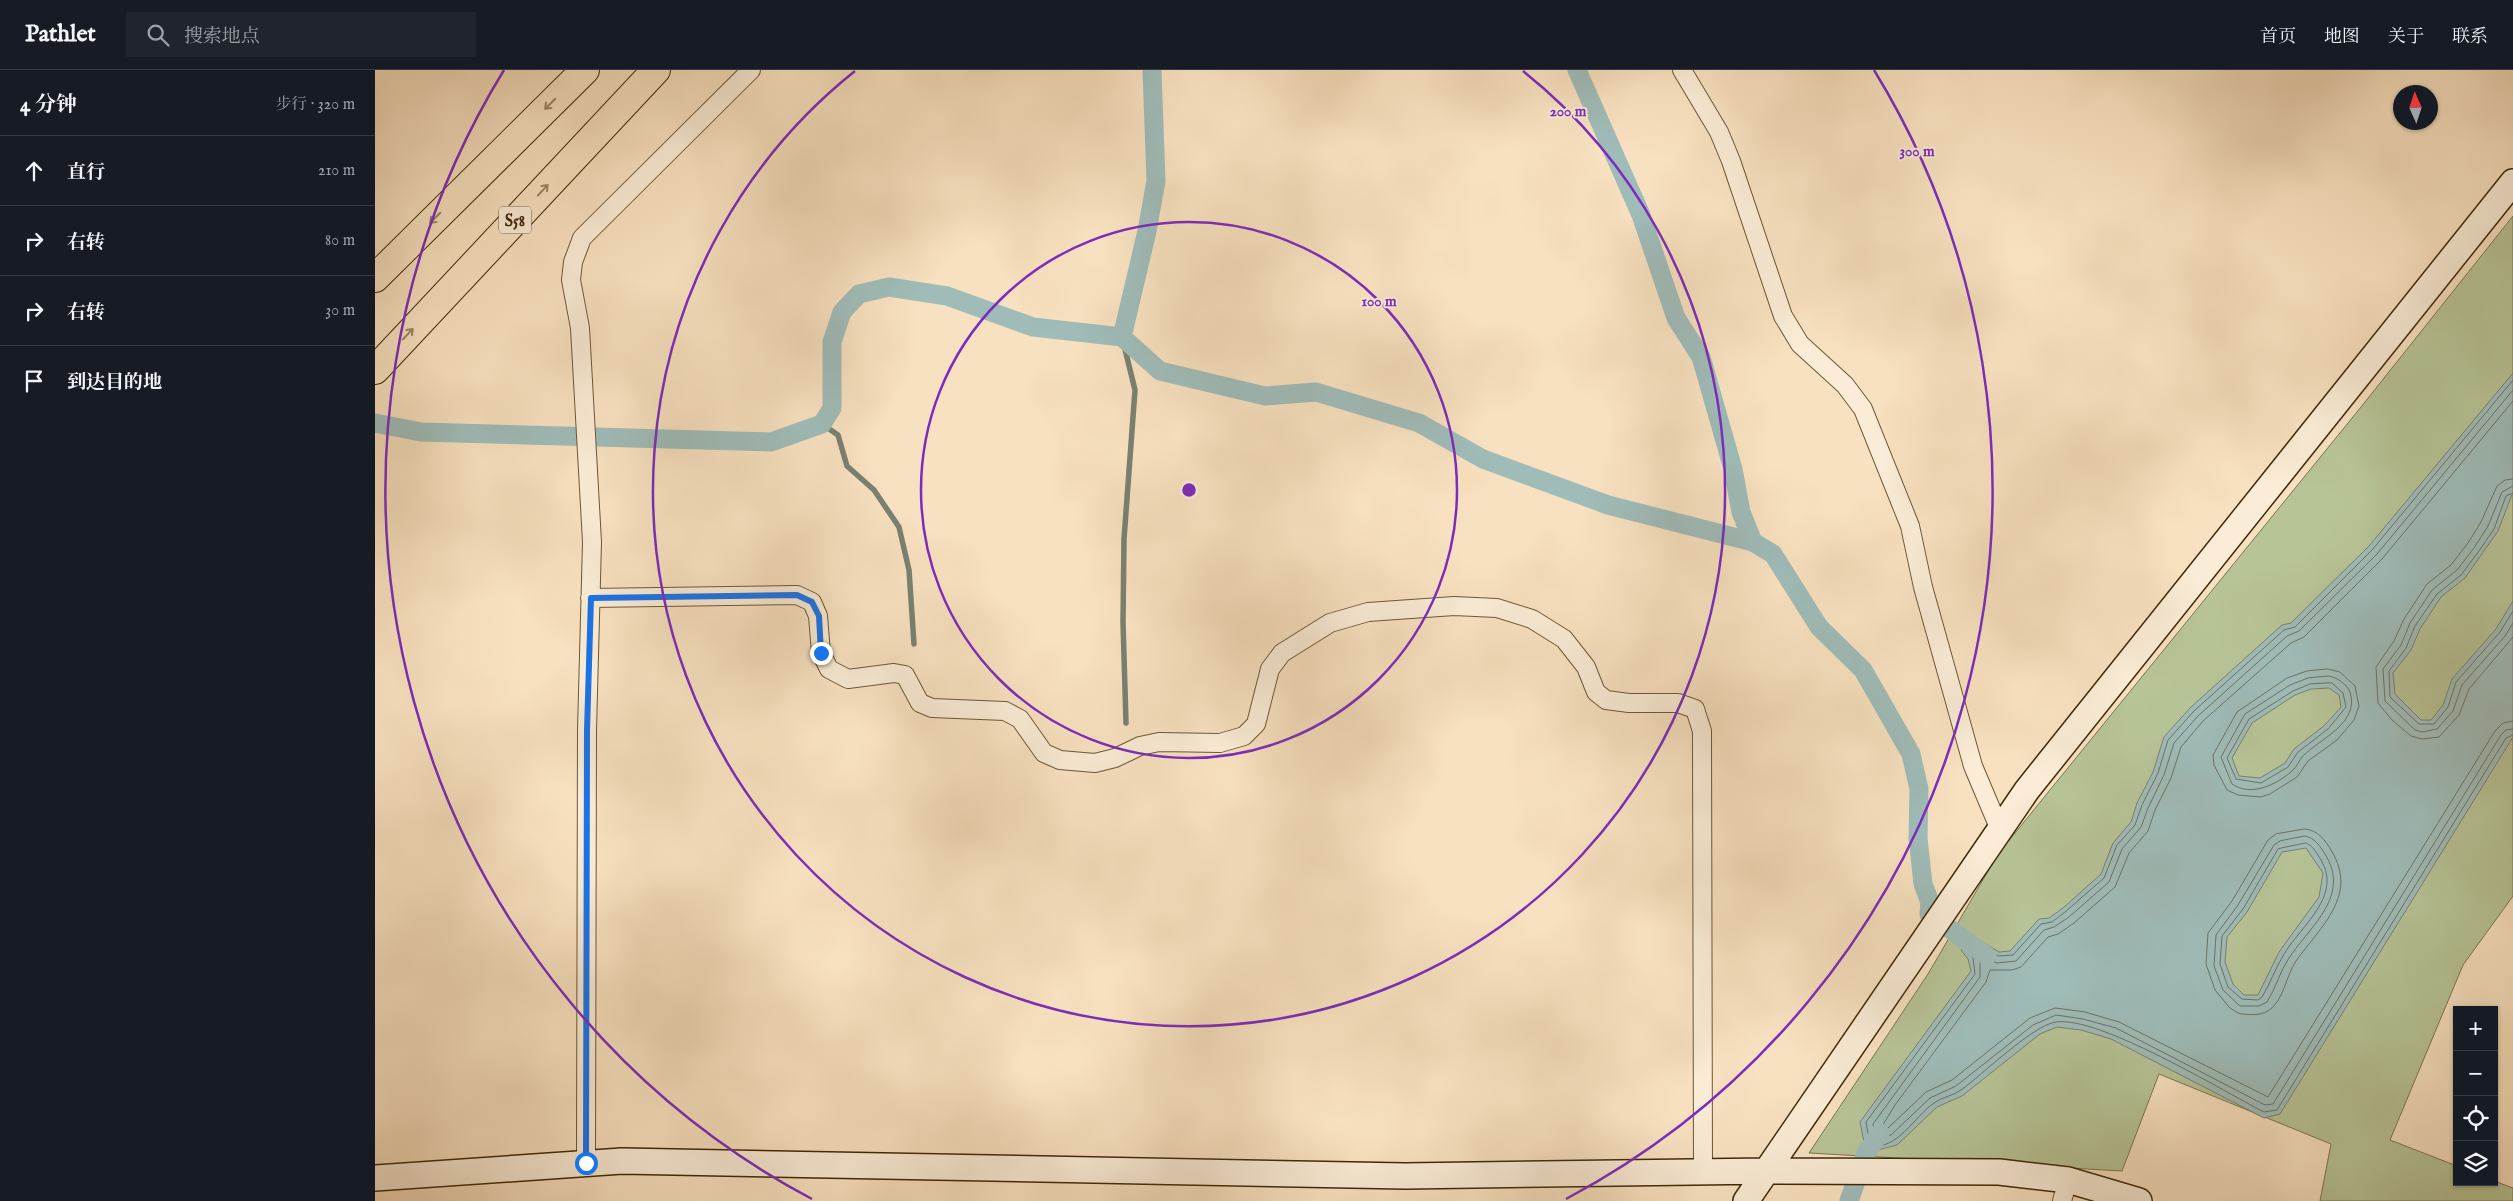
<!DOCTYPE html>
<html lang="zh">
<head>
<meta charset="utf-8">
<style>
	body { margin:0; font-family:"IM FELL English","Noto Serif SC",serif; background:#20242c; color:#f1f3f6 }
	.controls { position:absolute; right:15px; bottom:15px; display:grid; overflow:hidden; border-radius:0px; box-shadow:0 1px 4px #0004 }
	.controls button { width:45px; height:45px; display:grid; place-items:center; padding:0; border:0; border-bottom:1px solid #363941; background:#171b24; color:#f1f3f6; font:25px sans-serif }
	.compass { position:absolute; left:2018px; top:15px; width:45px; height:45px; border-radius:50%; background:#171b24; box-shadow:0 1px 4px #0004; rotate:357deg }
	.stop { position:absolute; width:15px; height:15px; margin:-11px; border:4px solid #1a73e8; border-radius:50%; background:#fff }
	.stop.end { background:#1a73e8; border-color:#fff; box-shadow:0 1px 5px #0008 }
	.list { margin:0; padding:0; list-style:none }
	h2 { display:flex; justify-content:space-between; align-items:center; height:65px; margin:0; padding:0 20px; font-size:21px }
	h2 small { font-size:16px; font-weight:400; color:#9ea1a6 }
	.list li { display:grid; grid-template-columns:32px 1fr auto; gap:15px; align-items:center; box-sizing:border-box; height:70px; padding:0 20px; border-top:1px solid #363941 }
	.list b { display:block; font-size:19px; white-space:nowrap }
	.list em { font-size:16px; font-style:normal; color:#9ea1a6 }
	.icon { flex:none; width:28px; height:28px; fill:none; stroke:currentColor; stroke-width:2; stroke-linecap:round; stroke-linejoin:round }
	.map { position:relative; flex:none; width:2138px; height:1131px; overflow:hidden }
	header { display:flex; align-items:center; gap:30px; box-sizing:border-box; height:70px; padding:0 25px; background:#171b24; border-bottom:1px solid #363941 }
	header strong { font-size:24px }
	nav { display:flex; gap:28px; margin-inline-start:auto; font-size:18px }
	.search { width:350px; height:45px; background:#20242c; display:flex; align-items:center; gap:12px; box-sizing:border-box; padding:0 18px; border-radius:0px; color:#9ea1a6; font-size:19px }
	main { display:flex }
	aside { flex:1; background:#171b24 }
	.map>svg:first-child { display:block }
	.green { fill:#b7c497; stroke:#7b764f }
	.water { fill:#9fbcb9; stroke:#798172; fill-rule:evenodd }
	.lines { fill:none; stroke-linecap:round; stroke-linejoin:round }
	.shore { stroke:#6f7260; stroke-width:1 }
	.stream { stroke:#798172; stroke-width:5.5 }
	.canal { stroke:#9fbcb9; stroke-width:19 }
	.street-casing { stroke:#6d5735; stroke-width:20 }
	.secondary-casing { stroke:#3f2907; stroke-width:28 }
	.highway-casing { stroke:#3f2907; stroke-width:30 }
	.street { stroke:#faecd6; stroke-width:18 }
	.secondary { stroke:#faecd6; stroke-width:25 }
	.highway { stroke:#f8e1c0; stroke-width:28 }
	.oneway { stroke:#9c8564 }
	.route { stroke:#1a73e8; stroke-width:6 }
	.ring { fill:none; stroke:#7b2cbf; stroke-width:2.5 }
	.labels { text-anchor:middle; stroke-width:4; stroke-linejoin:round; paint-order:stroke }
	.shield { fill:#faecd6; stroke:#776445; stroke-width:1 }
	.shield-label { font-size:16px; font-weight:bold; fill:#3f2907 }
	.centre { fill:#7b2cbf; stroke:#faecd6; stroke-width:2.5 }
	.ring-label { font-size:15px; text-anchor:middle; font-weight:bold; fill:#7b2cbf; stroke:#faecd6; stroke-width:4; stroke-linejoin:round; paint-order:stroke }
</style>
</head>
<body>
<header>
<strong>Pathlet</strong>
<div class="search"><svg class="icon" aria-label="search" viewBox="0 0 24 24"><circle cx="10" cy="10" r="6"/><path d="M15 15l6 6"/></svg>搜索地点</div>
<nav><a>首页</a><a>地图</a><a>关于</a><a>联系</a></nav>
</header>
<main>
<aside>
<h2>4 分钟<small>步行 · 320 m</small></h2>
<ul class="list">
<li><svg class="icon" aria-label="ahead" viewBox="0 0 24 24"><path d="M12 20V5M6 11l6-6 6 6"/></svg><div><b>直行</b></div><em>210 m</em></li>
<li><svg class="icon" aria-label="right" viewBox="0 0 24 24"><path d="M7 20v-9h11M14 6l5 5-5 5"/></svg><div><b>右转</b></div><em>80 m</em></li>
<li><svg class="icon" aria-label="right" viewBox="0 0 24 24"><path d="M7 20v-9h11M14 6l5 5-5 5"/></svg><div><b>右转</b></div><em>30 m</em></li>
<li><svg class="icon" aria-label="arrive" viewBox="0 0 24 24"><path d="M6 21V4h12l-3 4 3 4H6"/></svg><div><b>到达目的地</b></div></li>
</ul>
</aside>
<div class="map">
<svg width="2138" height="1131" viewBox="0 0 2138 1131">
	<rect width="100%" height="100%" fill="#f8e1c0"/>
	<filter id="stains"><feTurbulence type="fractalNoise" baseFrequency=".004" numOctaves="4"/><feColorMatrix values="0 0 0 0 .2 0 0 0 0 .09 0 0 0 0 .02 0 0 0 .5 -.17"/></filter>
	<radialGradient id="worn" r=".72"><stop offset=".6" stop-color="#630" stop-opacity="0"/><stop offset="1" stop-color="#630" stop-opacity=".3"/></radialGradient>
	<path class="green" d="M 2138,146 L 2138,826 L 2088,895 L 2015,1070 L 2082,1096 L 2082,1112 L 2119,1111 L 2138,1118 L 2138,1131 L 1945,1131 L 1956,1074 L 1784,1004 L 1747,1101 L 1434,1083 L 1553,904 L 1623,784 L 1986,337 Z"/>
	<path class="water" d="M 2138,303 L 2138,422 L 2123,461 L 2090,508 L 2066,527 L 2045,559 L 2036,580 L 2018,603 L 2020,624 L 2046,650 L 2056,650 L 2068,635 L 2077,609 L 2121,559 L 2138,531 L 2138,667 L 1905,1044 L 1889,1048 L 1736,969 L 1706,960 L 1682,957 L 1665,964 L 1587,1026 L 1562,1037 L 1522,1075 L 1491,1083 L 1485,1052 L 1596,901 L 1593,889 L 1586,880 L 1596,865 L 1624,882 L 1635,881 L 1664,849 L 1674,848 L 1688,838 L 1726,804 L 1738,773 L 1756,752 L 1762,733 L 1778,702 L 1789,667 L 1815,638 L 1907,555 L 1916,553 L 1994,476 ZM 1954,618 L 1964,625 L 1966,637 L 1950,655 L 1919,679 L 1910,693 L 1885,708 L 1864,706 L 1857,688 L 1877,653 L 1920,625 L 1936,619 ZM 1931,778 L 1948,803 L 1944,827 L 1904,882 L 1883,925 L 1869,925 L 1858,914 L 1850,892 L 1852,867 L 1872,842 L 1907,782 Z"/>
	<g class="lines">
		<path class="shore" d="M 2138,310 L 1997,480 L 1920,557 L 1909,560 L 1819,641 L 1793,670 L 1783,703 L 1767,735 L 1760,755 L 1742,775 L 1729,808 L 1690,842 L 1677,852 L 1666,854 L 1638,885 L 1623,886 L 1600,873 L 1597,873 L 1593,880 L 1598,888 L 1600,904 L 1491,1052 L 1495,1075 C 1521,1082 1540,1046 1559,1033 C 1567,1027 1578,1026 1586,1020 C 1607,1005 1658,955 1681,952 C 1725,946 1846,1020 1889,1042 L 1902,1040 L 2131,668 L 2138,665
			M 2138,320 L 2002,484 L 1924,561 L 1912,566 L 1823,646 L 1799,673 L 1789,705 L 1773,738 L 1766,757 L 1747,779 L 1734,812 L 1694,847 L 1679,857 L 1669,860 L 1641,891 L 1622,893 L 1605,886 L 1605,907 L 1498,1054 L 1500,1067 L 1516,1065 L 1555,1028 L 1581,1016 L 1658,955 L 1681,945 L 1708,949 L 1741,958 L 1890,1035 L 1898,1034 L 2126,665 L 2131,660 L 2138,659
			M 2138,331 L 2007,489 L 1929,567 L 1916,573 L 1828,651 L 1806,677 L 1796,708 L 1780,740 L 1773,761 L 1754,783 L 1740,817 L 1699,853 L 1683,864 L 1673,867 L 1646,897 L 1637,900 L 1615,900 L 1611,912 L 1520,1035 L 1506,1058 L 1513,1058 L 1551,1022 L 1577,1010 L 1655,948 L 1680,938 L 1710,942 L 1744,952 L 1893,1027 L 2120,661 L 2128,653 L 2138,651
			M 2138,409 L 2130,410 L 2122,416 L 2106,452 L 2093,473 L 2076,495 L 2052,514 L 2029,549 L 2019,571 L 2001,597 L 2003,633 L 2017,650 L 2036,666 L 2047,669 L 2064,667 L 2084,645 L 2094,619 L 2138,567
			M 2138,416 L 2127,422 L 2113,456 L 2099,478 L 2082,500 L 2057,520 L 2035,553 L 2026,575 L 2008,599 L 2010,631 L 2040,660 L 2047,662 L 2062,659 L 2078,641 L 2087,615 L 2130,566 L 2138,553
			M 2138,423 L 2131,426 L 2119,459 L 2104,481 L 2086,505 L 2062,524 L 2040,556 L 2031,578 L 2014,601 L 2015,627 L 2044,654 L 2059,654 L 2073,637 L 2081,612 L 2125,562 L 2138,541
			M 1953,599 L 1965,602 L 1980,616 L 1984,636 L 1979,650 L 1962,670 L 1933,691 L 1922,707 L 1895,724 L 1886,727 L 1863,725 L 1852,720 L 1839,695 L 1838,685 L 1862,642 L 1912,608 L 1932,601 Z
			M 1954,606 C 1961,607 1972,614 1975,622 C 1985,653 1946,668 1928,686 C 1924,690 1922,697 1917,701 C 1901,715 1876,727 1857,714 L 1846,687 L 1870,644 L 1915,615 L 1933,608 Z
			M 1957,613 L 1968,623 L 1971,637 L 1953,659 L 1923,682 L 1913,697 L 1886,713 L 1861,709 L 1852,688 L 1874,649 L 1918,621 L 1935,614 Z
			M 1930,759 C 1943,760 1950,770 1956,780 C 1984,825 1946,856 1921,891 C 1911,905 1909,931 1893,941 C 1885,946 1871,945 1863,943 L 1855,938 L 1840,920 L 1831,894 L 1833,863 L 1857,831 L 1893,770 L 1901,764 Z
			M 1930,766 C 1940,768 1945,776 1950,784 C 1976,826 1936,855 1914,888 C 1905,901 1901,918 1892,932 L 1884,936 L 1865,936 L 1848,920 L 1839,896 L 1841,865 L 1863,835 L 1899,775 L 1905,771 Z
			M 1931,773 C 1938,775 1942,784 1946,790 C 1968,827 1924,857 1908,886 C 1900,899 1895,914 1887,927 L 1883,930 L 1867,929 L 1853,917 L 1845,894 L 1847,866 L 1868,839 L 1903,779 Z"/>
		<path class="stream" d="M 747,267 L 760,320 L 749,469 L 748,552 L 751,653
			M 447,354 L 463,365 L 472,396 L 499,420 L 524,457 L 534,500 L 539,574"/>
		<path class="canal" d="M 1202,0 L 1266,145 L 1301,248 L 1326,287 L 1358,399 L 1366,442 L 1378,472
			M 747,267 L 785,301 L 890,326 L 941,322 L 1044,353 L 1108,389 L 1233,435 L 1378,472 L 1398,484 L 1444,557 L 1488,600 L 1536,684 L 1544,719 L 1543,768 L 1548,814 L 1555,832 L 1554,844 L 1612,886
			M 0,353 L 46,362 L 396,372 L 447,354 L 457,338 L 457,272 L 467,242 L 484,224 L 514,217 L 572,226 L 658,257 L 747,267 L 772,161 L 781,111 L 777,0
			M 1474,1131 L 1491,1083 L 1505,1063"/>
		<defs>
			<path id="street" d="M 1307,0 L 1344,62 L 1356,91 L 1408,246 L 1425,274 L 1470,315 L 1488,339 L 1535,456 L 1548,517 L 1598,696 L 1625,760
				M 215,528 L 422,525 L 437,532 L 443,546 L 446,583 L 454,599 L 473,609 L 519,603 L 530,605 L 545,633 L 557,638 L 630,641 L 645,649 L 669,683 L 685,690 L 720,693 L 740,688 L 765,676 L 784,672 L 845,673 L 869,666 L 881,654 L 895,599 L 907,583 L 955,553 L 993,542 L 1079,536 L 1122,538 L 1157,549 L 1189,569 L 1211,597 L 1221,622 L 1231,630 L 1254,633 L 1303,633 L 1320,639 L 1327,661 L 1328,1101
				M 211,1093 L 212,660 L 217,472 L 205,258 L 196,210 L 198,192 L 207,168 L 376,0
				M 1687,1131 L 1693,1110"/>
			<path id="secondary" d="M 0,1108 L 247,1091 L 1030,1106 L 1392,1101 L 1624,1102 L 1693,1110 L 1764,1131
				M 1371,1131 L 1652,720 L 2138,112"/>
			<path id="highway" d="M 0,208 L 210,0
				M 0,300 L 281,0"/>
		</defs>
		<use href="#street" class="street-casing"/>
		<use href="#secondary" class="secondary-casing"/>
		<use href="#highway" class="highway-casing"/>
		<use href="#street" class="street"/>
		<use href="#secondary" class="secondary"/>
		<use href="#highway" class="highway"/>
	</g>
	<defs><path id="oneway-shaft" d="M-6 0H5M1.5-3L5.5 0L1.5 3" fill="none" stroke-width="1.6" stroke-linecap="round" stroke-linejoin="round" transform="scale(1.25)"/></defs>
	<g class="oneway">
		<use href="#oneway-shaft" transform="translate(175 34) rotate(135)"/>
		<use href="#oneway-shaft" transform="translate(168 120) rotate(-47)"/>
		<use href="#oneway-shaft" transform="translate(60 148) rotate(135)"/>
		<use href="#oneway-shaft" transform="translate(33 264) rotate(-47)"/>
	</g>
	<g class="lines">
		<path class="route" d="M 211,1093 L 212,660 L 216,528 L 422,525 L 437,532 L 444,546 L 446,583"/>
	</g>
	<g class="ring">
		<circle cx="814" cy="420" r="268"/>
		<path d="M1148 1A536 536 0 1 1 480 1"/>
		<path d="M437 1129A803 803 0 0 1 129 0M1499 0A803 803 0 0 1 1191 1129"/>
	</g>
	<g class="labels">
		<rect class="shield" x="124" y="136.5" width="32" height="27" rx="4"/>
		<g class="shield-label">
			<text x="140" y="156">S58</text>
		</g>
	</g>
	<circle cx="814" cy="420" r="8" class="centre"/>
	<g class="ring-label">
		<text x="1193" y="46">200 m</text>
		<text x="1542" y="86">300 m</text>
		<text x="1004" y="236">100 m</text>
	</g>
	<rect width="100%" height="100%" filter="url(#stains)"/>
	<rect width="100%" height="100%" fill="url(#worn)"/>
</svg>
<div class="controls">
<button>+</button>
<button>−</button>
<button><svg class="icon" aria-label="locate" viewBox="0 0 24 24"><circle cx="12" cy="12" r="6"/><path d="M12 2v4M12 18v4M2 12h4M18 12h4"/></svg></button>
<button><svg class="icon" aria-label="layers" viewBox="0 0 24 24"><path d="M12 4l9 5-9 5-9-5zM3 14l9 5 9-5"/></svg></button>
</div>
<svg class="compass" viewBox="-18 -18 36 36"><path d="M0-13l5 13h-10z" fill="#e53935"/><path d="M0 13l5-13h-10z" fill="#9ea1a6"/></svg>
<div class="stop" style="left:211px;top:1093px"></div>
<div class="stop end" style="left:446px;top:583px"></div>
</div>
</main>
</body>
</html>
